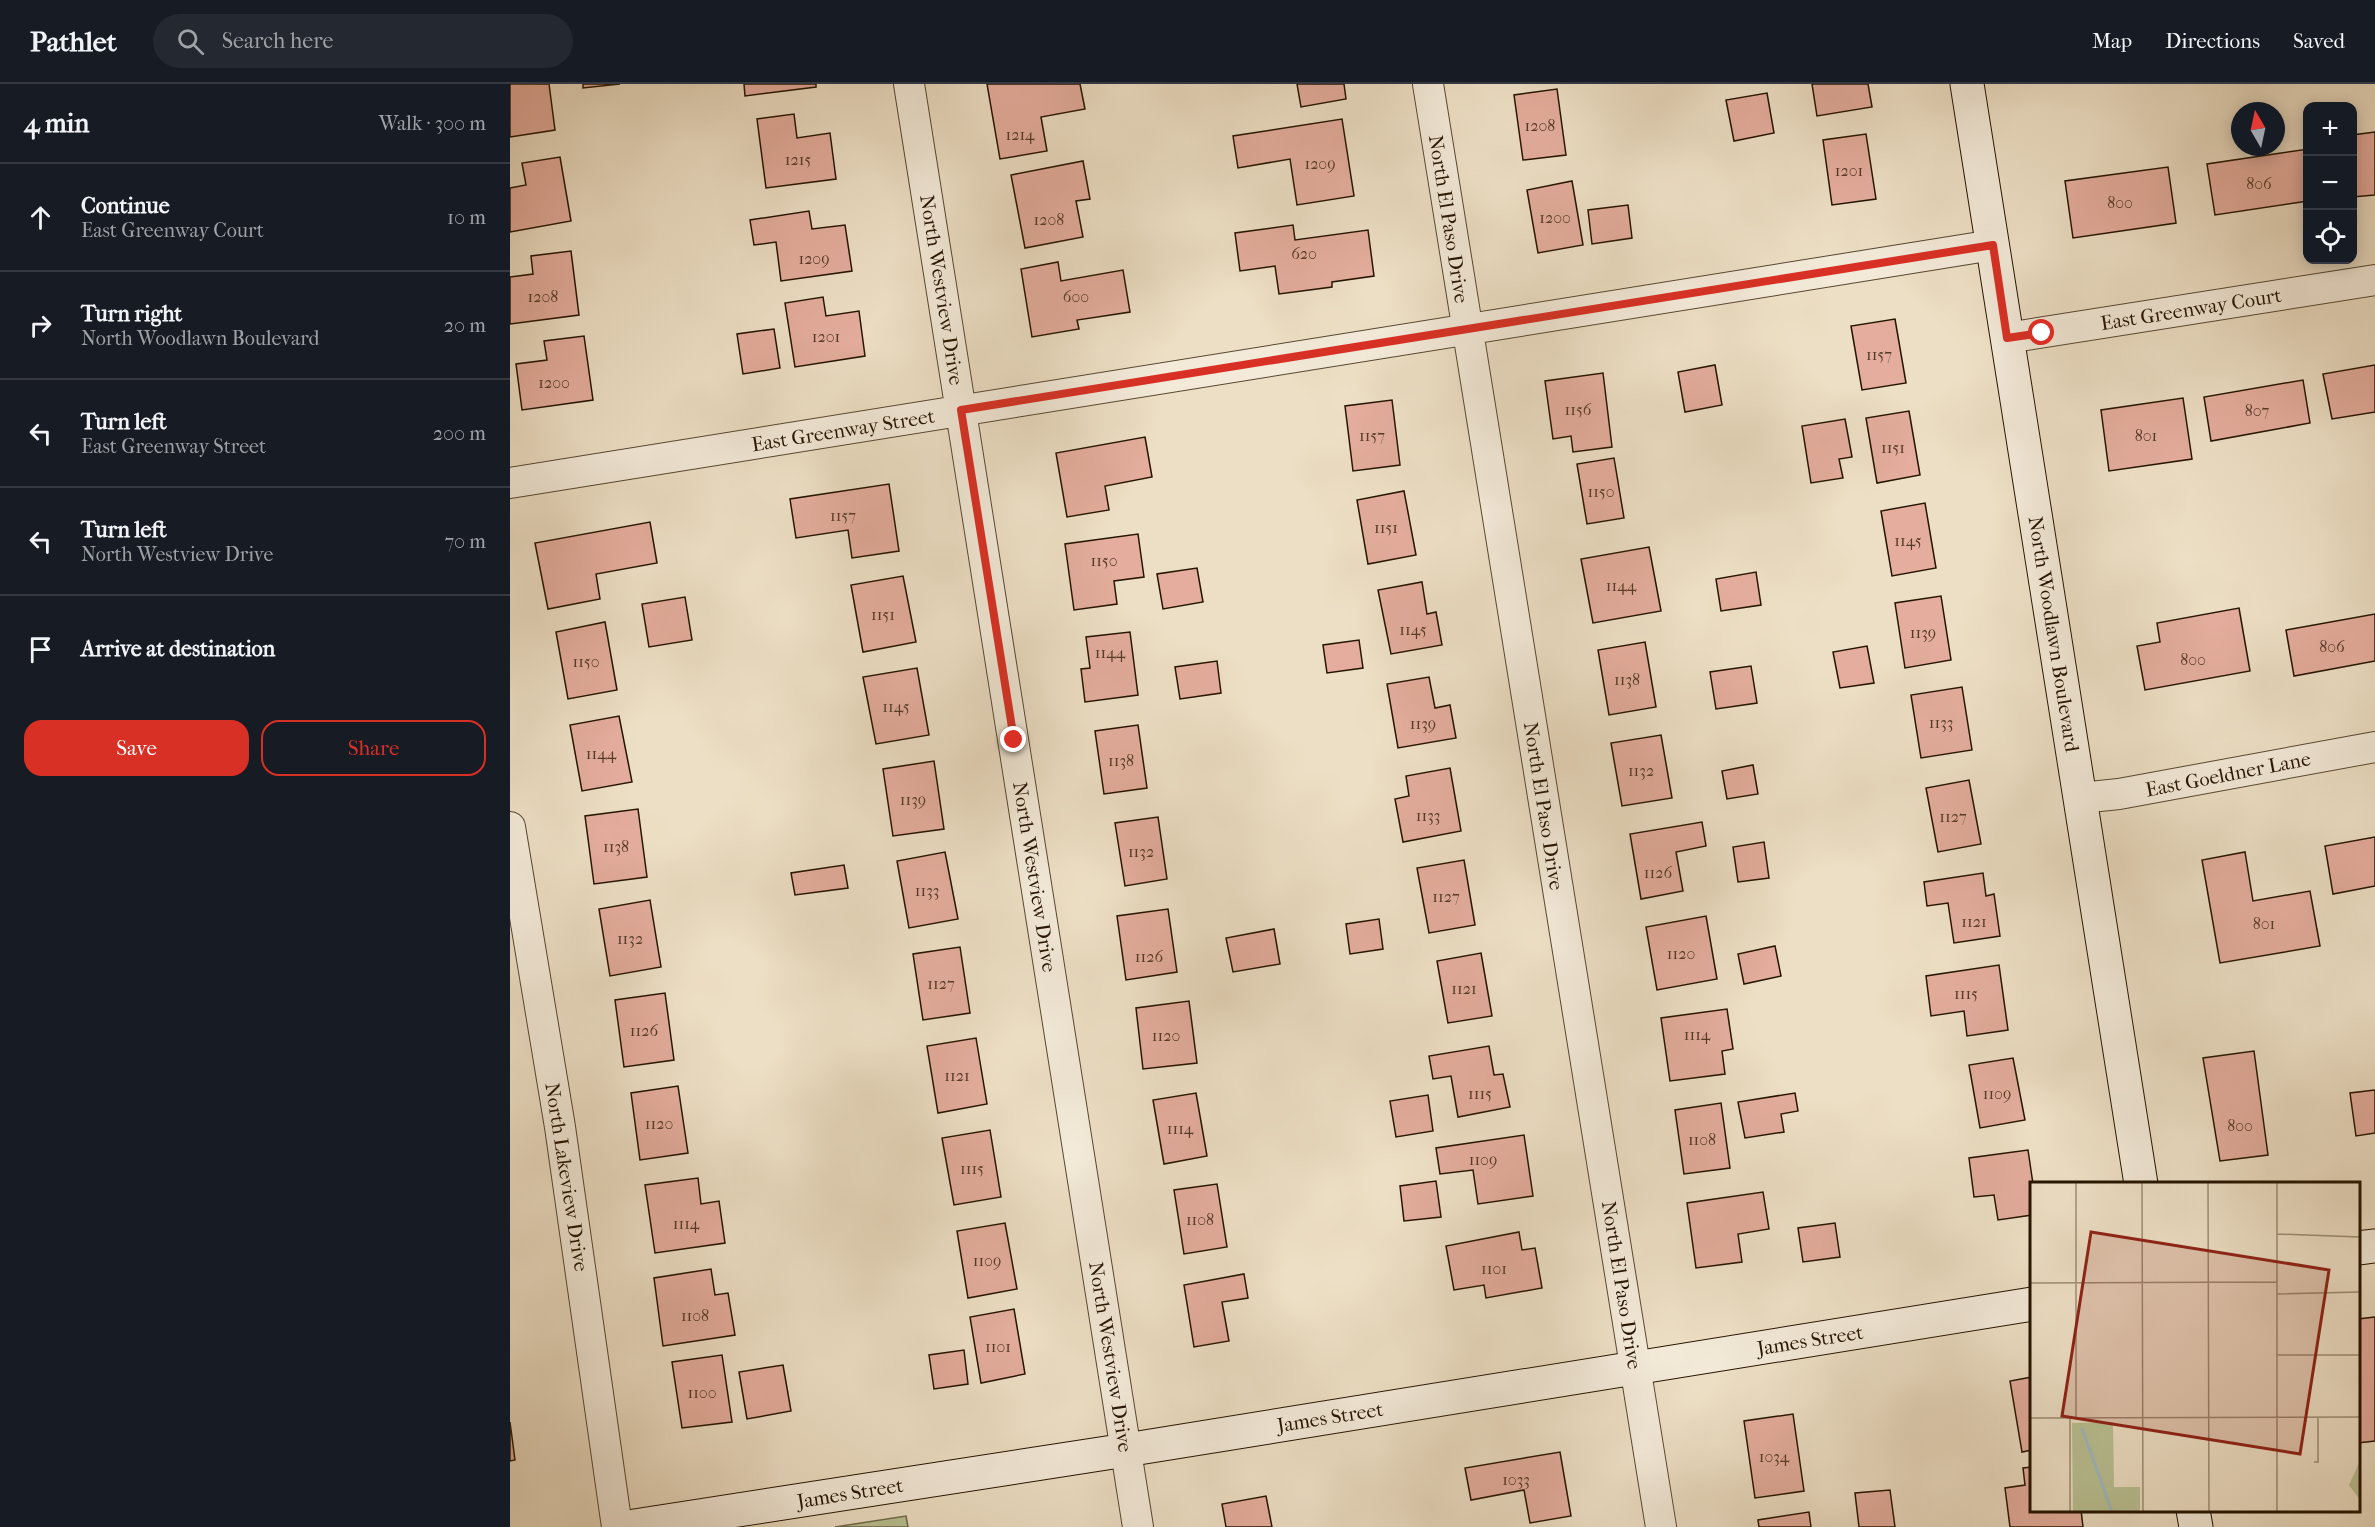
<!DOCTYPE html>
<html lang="en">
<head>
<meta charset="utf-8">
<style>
	body { margin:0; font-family:"IM FELL French Canon",serif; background:#242831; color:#f1f3f6 }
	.controls { position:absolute; right:18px; top:18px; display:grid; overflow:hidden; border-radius:12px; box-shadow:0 3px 15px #0003 }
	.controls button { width:54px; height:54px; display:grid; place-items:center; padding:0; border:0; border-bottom:2px solid #363941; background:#171b24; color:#f1f3f6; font:30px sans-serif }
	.compass { position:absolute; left:1721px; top:18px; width:54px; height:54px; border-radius:50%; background:#171b24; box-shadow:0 3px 15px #0003; rotate:351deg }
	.stop { position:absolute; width:18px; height:18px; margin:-14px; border:4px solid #d93025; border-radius:50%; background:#fff }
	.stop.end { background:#d93025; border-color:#fff; box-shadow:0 2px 6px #0008 }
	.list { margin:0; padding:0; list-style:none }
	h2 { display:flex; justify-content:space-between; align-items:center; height:78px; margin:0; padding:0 24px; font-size:26px }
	h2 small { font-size:20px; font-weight:400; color:#9ea1a6 }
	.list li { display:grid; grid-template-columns:39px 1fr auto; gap:18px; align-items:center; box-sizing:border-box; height:108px; padding:0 24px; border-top:2px solid #363941 }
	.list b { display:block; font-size:22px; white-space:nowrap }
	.list p { margin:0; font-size:20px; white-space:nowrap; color:#9ea1a6 }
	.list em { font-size:20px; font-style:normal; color:#9ea1a6 }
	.actions { display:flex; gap:12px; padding:18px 24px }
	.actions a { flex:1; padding:14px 0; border:2px solid #d93025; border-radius:18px; text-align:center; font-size:21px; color:#d93025 }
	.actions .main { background:#d93025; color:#fff }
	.icon { flex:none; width:33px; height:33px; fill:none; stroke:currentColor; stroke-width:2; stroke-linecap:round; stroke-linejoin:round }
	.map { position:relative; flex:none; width:1865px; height:1443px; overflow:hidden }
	header { display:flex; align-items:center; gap:36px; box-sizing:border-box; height:84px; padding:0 30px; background:#171b24; border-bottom:2px solid #363941 }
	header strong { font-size:28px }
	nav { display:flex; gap:33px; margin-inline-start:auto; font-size:21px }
	.search { width:420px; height:54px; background:#242831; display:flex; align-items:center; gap:15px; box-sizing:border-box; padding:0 21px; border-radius:33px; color:#9ea1a6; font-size:22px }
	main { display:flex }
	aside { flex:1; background:#171b24 }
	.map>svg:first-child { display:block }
	.green { fill:#b9c194; stroke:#6f6a4a; stroke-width:1.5 }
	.building { fill:#e4ad9d; stroke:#251400; stroke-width:1.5 }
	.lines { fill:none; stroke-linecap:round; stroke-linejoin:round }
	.street-casing { stroke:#574731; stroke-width:32 }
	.secondary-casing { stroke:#251400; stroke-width:35 }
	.street { stroke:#f3ead9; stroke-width:30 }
	.secondary { stroke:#f3ead9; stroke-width:33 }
	.route { stroke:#d93025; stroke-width:8 }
	.labels { text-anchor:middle; stroke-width:6; stroke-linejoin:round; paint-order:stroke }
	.number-label { font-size:16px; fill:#553a27 }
	.street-label { font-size:20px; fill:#251400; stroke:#f3ead9 }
	.inset-river { fill:none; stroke:#9ebac0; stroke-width:3 }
	.inset-road { fill:none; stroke:#9d8e76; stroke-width:1.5 }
	.view { fill:#8f2418; fill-opacity:0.15; stroke:#8f2418; stroke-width:3 }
	.inset-edge { fill:none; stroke:#251400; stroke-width:3 }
</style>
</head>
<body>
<header>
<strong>Pathlet</strong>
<div class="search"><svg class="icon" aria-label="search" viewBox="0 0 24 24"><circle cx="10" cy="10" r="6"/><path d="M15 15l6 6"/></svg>Search here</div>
<nav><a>Map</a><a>Directions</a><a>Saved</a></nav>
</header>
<main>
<aside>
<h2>4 min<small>Walk · 300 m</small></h2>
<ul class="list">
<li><svg class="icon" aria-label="ahead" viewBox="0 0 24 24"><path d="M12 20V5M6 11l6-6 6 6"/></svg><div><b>Continue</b><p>East Greenway Court</p></div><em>10 m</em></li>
<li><svg class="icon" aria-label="right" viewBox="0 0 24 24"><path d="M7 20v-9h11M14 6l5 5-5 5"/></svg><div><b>Turn right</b><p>North Woodlawn Boulevard</p></div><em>20 m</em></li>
<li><svg class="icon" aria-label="left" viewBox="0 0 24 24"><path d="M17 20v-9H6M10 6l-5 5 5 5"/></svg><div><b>Turn left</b><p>East Greenway Street</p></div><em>200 m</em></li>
<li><svg class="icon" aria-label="left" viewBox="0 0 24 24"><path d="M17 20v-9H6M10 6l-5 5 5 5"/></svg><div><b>Turn left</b><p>North Westview Drive</p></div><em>70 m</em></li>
<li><svg class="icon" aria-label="arrive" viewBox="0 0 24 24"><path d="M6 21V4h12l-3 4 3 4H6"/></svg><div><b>Arrive at destination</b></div></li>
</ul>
<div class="actions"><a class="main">Save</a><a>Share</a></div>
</aside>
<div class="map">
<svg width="1865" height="1443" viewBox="0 0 1865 1443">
	<rect width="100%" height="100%" fill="#eddfc5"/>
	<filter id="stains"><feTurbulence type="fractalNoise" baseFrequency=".00333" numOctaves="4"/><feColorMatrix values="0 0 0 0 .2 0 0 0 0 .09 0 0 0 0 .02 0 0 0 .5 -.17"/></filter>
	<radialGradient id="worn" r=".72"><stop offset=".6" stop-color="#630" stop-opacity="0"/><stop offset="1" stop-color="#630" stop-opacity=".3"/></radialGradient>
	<path class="green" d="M 396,1432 L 398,1443 L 325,1443 Z"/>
	<path class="building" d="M 0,0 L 39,0 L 45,46 L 0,53 Z
		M 73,0 L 110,0 L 73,4 Z
		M 234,0 L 306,0 L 306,3 L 235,12 Z
		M 477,0 L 570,0 L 575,25 L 531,33 L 537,67 L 490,75 Z
		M 787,0 L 834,0 L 836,15 L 791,23 Z
		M 1302,0 L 1358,0 L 1362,23 L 1307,32 Z
		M 1047,5 L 1056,71 L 1013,76 L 1004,11 Z
		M 1257,9 L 1264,49 L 1224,57 L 1216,16 Z
		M 284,30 L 287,54 L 320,49 L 326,95 L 256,104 L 247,35 Z
		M 832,35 L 844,112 L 787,121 L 780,75 L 728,84 L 723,52 Z
		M 1865,48 L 1865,111 L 1842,113 L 1842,51 Z
		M 1356,50 L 1366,115 L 1322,121 L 1313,56 Z
		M 1798,65 L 1798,117 L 1705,131 L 1697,80 Z
		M 50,73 L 61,137 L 0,148 L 0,104 L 16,101 L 12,79 Z
		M 573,77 L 580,115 L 566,117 L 573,153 L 515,164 L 501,91 Z
		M 1658,83 L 1666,139 L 1563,154 L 1555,97 Z
		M 1062,97 L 1073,161 L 1028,169 L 1017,106 Z
		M 1118,121 L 1122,154 L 1082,160 L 1078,126 Z
		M 299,127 L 302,145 L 335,141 L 342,187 L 271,197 L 266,158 L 244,161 L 240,136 Z
		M 783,141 L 785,156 L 858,146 L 864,192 L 822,198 L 822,203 L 769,210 L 765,182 L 730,187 L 725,149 Z
		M 61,167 L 69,231 L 0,240 L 0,193 L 23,190 L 21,172 Z
		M 548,178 L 551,197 L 613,186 L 620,228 L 567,236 L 569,245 L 522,253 L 511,185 Z
		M 313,213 L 316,232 L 349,227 L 355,272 L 285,283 L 275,219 Z
		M 1385,235 L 1396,299 L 1352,306 L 1341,242 Z
		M 264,245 L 270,284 L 233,290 L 227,250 Z
		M 74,252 L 83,316 L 12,326 L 6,280 L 37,276 L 34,257 Z
		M 1205,281 L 1212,321 L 1175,328 L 1168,288 Z
		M 1865,281 L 1865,328 L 1822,335 L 1813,290 Z
		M 1093,289 L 1102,363 L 1063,368 L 1061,352 L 1043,355 L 1035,297 Z
		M 1793,296 L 1800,339 L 1701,357 L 1694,313 Z
		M 1673,314 L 1682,375 L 1599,387 L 1591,326 Z
		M 882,316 L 890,381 L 843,387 L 835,322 Z
		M 1399,327 L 1410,391 L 1367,399 L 1356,334 Z
		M 1335,335 L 1342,373 L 1329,375 L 1333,394 L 1301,399 L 1292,342 Z
		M 635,353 L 642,393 L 595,402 L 599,426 L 557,433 L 546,369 Z
		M 1104,374 L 1114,434 L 1077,440 L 1067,380 Z
		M 379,400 L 389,467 L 342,474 L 338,446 L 286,454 L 280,415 Z
		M 894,407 L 906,471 L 858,480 L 847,416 Z
		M 1415,419 L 1426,484 L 1382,492 L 1371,427 Z
		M 140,438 L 147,479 L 86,490 L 90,515 L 38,525 L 25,459 Z
		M 628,450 L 634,493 L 604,497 L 607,520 L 564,526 L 555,460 Z
		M 1139,463 L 1151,527 L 1083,539 L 1071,475 Z
		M 687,484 L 693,518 L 653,525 L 647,490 Z
		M 1246,488 L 1251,521 L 1211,527 L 1206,495 Z
		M 393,492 L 406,558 L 353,568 L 341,501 Z
		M 912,498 L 917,530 L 926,528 L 932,561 L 881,570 L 868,506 Z
		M 1431,512 L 1441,576 L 1395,584 L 1385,519 Z
		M 175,513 L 182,556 L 139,563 L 132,520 Z
		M 1729,524 L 1740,587 L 1635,606 L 1627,562 L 1650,558 L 1647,539 Z
		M 1865,530 L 1865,577 L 1784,592 L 1776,546 Z
		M 95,538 L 107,606 L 58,615 L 46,548 Z
		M 620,548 L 628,611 L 575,618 L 571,585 L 580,584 L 576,553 Z
		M 849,556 L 853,584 L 817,589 L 813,561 Z
		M 1135,558 L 1146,623 L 1099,631 L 1088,566 Z
		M 1357,562 L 1364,599 L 1330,604 L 1323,568 Z
		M 707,577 L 711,609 L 670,615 L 665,583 Z
		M 1241,582 L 1247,619 L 1206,625 L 1200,588 Z
		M 407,584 L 419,651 L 366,660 L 353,593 Z
		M 919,593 L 925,624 L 940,621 L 946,654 L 888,664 L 877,600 Z
		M 1452,603 L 1462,666 L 1411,674 L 1401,611 Z
		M 109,632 L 122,698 L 72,707 L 60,641 Z
		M 628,641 L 637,704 L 594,710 L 585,647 Z
		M 1151,651 L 1162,714 L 1112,722 L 1101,659 Z
		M 424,677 L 434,745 L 383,752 L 373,685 Z
		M 1243,681 L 1248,710 L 1217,715 L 1212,687 Z
		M 940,684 L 951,747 L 893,758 L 885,715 L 899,712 L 896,692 Z
		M 1459,696 L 1471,760 L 1428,768 L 1416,704 Z
		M 128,725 L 137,793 L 84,800 L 75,732 Z
		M 648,733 L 657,795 L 615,802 L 605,739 Z
		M 1192,738 L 1196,762 L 1166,768 L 1173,807 L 1131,815 L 1120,750 Z
		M 1865,753 L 1865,802 L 1823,810 L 1815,762 Z
		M 1254,758 L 1259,794 L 1228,798 L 1223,763 Z
		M 435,768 L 448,835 L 399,844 L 387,777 Z
		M 1735,768 L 1743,817 L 1800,807 L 1810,862 L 1710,879 L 1692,776 Z
		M 954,776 L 965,841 L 919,849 L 907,784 Z
		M 334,781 L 338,804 L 285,811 L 281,789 Z
		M 1473,789 L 1476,812 L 1484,810 L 1490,852 L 1444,859 L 1438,819 L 1417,822 L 1414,798 Z
		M 140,816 L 151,883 L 100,892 L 89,825 Z
		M 658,825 L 667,888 L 616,896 L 607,832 Z
		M 1196,832 L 1207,895 L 1147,906 L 1136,843 Z
		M 869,835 L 873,865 L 840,870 L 836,840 Z
		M 764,845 L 770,880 L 723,888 L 716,854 Z
		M 1265,862 L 1271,892 L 1234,900 L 1228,870 Z
		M 450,863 L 460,929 L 413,936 L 403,870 Z
		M 971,869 L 982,932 L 938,939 L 927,877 Z
		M 1489,881 L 1498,946 L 1457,952 L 1454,927 L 1421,932 L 1416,892 Z
		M 155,909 L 164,976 L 114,983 L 105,916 Z
		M 679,917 L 687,979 L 633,985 L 626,924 Z
		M 1217,925 L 1223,965 L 1212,967 L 1215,990 L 1160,997 L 1151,934 Z
		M 466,954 L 477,1020 L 428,1029 L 417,962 Z
		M 979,962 L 984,991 L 993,990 L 1000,1023 L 948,1033 L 941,992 L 923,995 L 919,972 Z
		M 1744,967 L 1758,1071 L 1710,1077 L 1693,974 Z
		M 1503,974 L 1515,1036 L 1470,1044 L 1459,981 Z
		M 168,1002 L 178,1069 L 130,1076 L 121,1009 Z
		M 1865,1006 L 1865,1049 L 1846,1052 L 1840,1009 Z
		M 686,1009 L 697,1072 L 654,1080 L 643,1016 Z
		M 1285,1009 L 1288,1027 L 1271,1030 L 1274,1048 L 1235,1054 L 1228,1018 Z
		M 918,1011 L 923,1047 L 886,1053 L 880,1017 Z
		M 1211,1019 L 1220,1084 L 1174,1090 L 1165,1026 Z
		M 480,1046 L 491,1113 L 444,1121 L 432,1054 Z
		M 1014,1051 L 1023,1112 L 968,1120 L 963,1086 L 930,1090 L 926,1064 Z
		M 1518,1066 L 1523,1100 L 1522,1131 L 1488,1136 L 1484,1111 L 1464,1113 L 1459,1074 Z
		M 188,1094 L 191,1120 L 209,1117 L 215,1159 L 145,1169 L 135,1101 Z
		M 926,1097 L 931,1133 L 894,1137 L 890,1102 Z
		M 707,1100 L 717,1163 L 674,1170 L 664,1106 Z
		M 1253,1108 L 1259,1145 L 1228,1150 L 1232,1178 L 1186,1184 L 1177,1119 Z
		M 495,1139 L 507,1205 L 458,1214 L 447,1147 Z
		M 1325,1139 L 1330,1173 L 1293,1178 L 1288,1144 Z
		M 1009,1148 L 1012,1166 L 1025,1164 L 1032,1204 L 976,1214 L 974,1201 L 944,1206 L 936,1162 Z
		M 201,1185 L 205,1211 L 218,1209 L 225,1251 L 153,1262 L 144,1194 Z
		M 734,1190 L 738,1214 L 712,1218 L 719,1257 L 684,1263 L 674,1201 Z
		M 504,1225 L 515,1290 L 471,1299 L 460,1233 Z
		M 1865,1233 L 1865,1357 L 1848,1359 L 1848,1235 Z
		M 454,1266 L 458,1300 L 424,1305 L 419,1271 Z
		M 212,1271 L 222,1338 L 172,1344 L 162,1278 Z
		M 273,1281 L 281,1327 L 237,1335 L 229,1288 Z
		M 1522,1293 L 1522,1366 L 1512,1368 L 1500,1297 Z
		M 1283,1330 L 1294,1407 L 1245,1414 L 1234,1337 Z
		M 0,1338 L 5,1376 L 0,1377 Z
		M 1050,1368 L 1061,1432 L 1020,1439 L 1014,1406 L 961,1416 L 955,1384 Z
		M 1522,1383 L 1522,1426 L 1571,1426 L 1573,1443 L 1500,1443 L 1495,1404 L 1515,1401 L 1513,1384 Z
		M 1380,1406 L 1385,1443 L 1349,1443 L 1345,1409 Z
		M 756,1412 L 762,1443 L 716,1443 L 712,1420 Z
		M 1299,1428 L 1301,1443 L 1249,1443 L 1248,1436 Z"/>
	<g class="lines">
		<defs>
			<path id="street" d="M 399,0 L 628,1443
				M 918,0 L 1151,1443
				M 1497,254 L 1865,196
				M 0,399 L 1483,161
				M 1570,714 L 1609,710 L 1865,663
				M 0,743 L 50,1043 L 107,1443"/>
			<path id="secondary" d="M 1457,0 L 1631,1100
				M 1848,1164 L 1865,1162
				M 1683,1426 L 1686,1443
				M 118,1443 L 616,1366 L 1522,1220"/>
		</defs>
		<use href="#street" class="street-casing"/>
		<use href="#secondary" class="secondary-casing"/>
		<use href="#street" class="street"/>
		<use href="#secondary" class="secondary"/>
	</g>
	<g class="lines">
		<path class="route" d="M 504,656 L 451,326 L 1483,161 L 1497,254 L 1532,249"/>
	</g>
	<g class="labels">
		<g class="number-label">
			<text x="1030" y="47">1208</text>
			<text x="510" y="56">1214</text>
			<text x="288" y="81">1215</text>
			<text x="810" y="85">1209</text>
			<text x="1339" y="92">1201</text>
			<text x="1749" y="105">806</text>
			<text x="1610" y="124">800</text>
			<text x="1045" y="139">1200</text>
			<text x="539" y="141">1208</text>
			<text x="794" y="175">620</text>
			<text x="304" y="180">1209</text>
			<text x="33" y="218">1208</text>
			<text x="566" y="218">600</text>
			<text x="316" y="258">1201</text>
			<text x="1369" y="276">1157</text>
			<text x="44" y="304">1200</text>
			<text x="1068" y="331">1156</text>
			<text x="1747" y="332">807</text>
			<text x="862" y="357">1157</text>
			<text x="1636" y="357">801</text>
			<text x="1383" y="369">1151</text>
			<text x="1091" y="413">1150</text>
			<text x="333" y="437">1157</text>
			<text x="876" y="449">1151</text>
			<text x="1398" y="462">1145</text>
			<text x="594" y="482">1150</text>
			<text x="1111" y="507">1144</text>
			<text x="373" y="536">1151</text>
			<text x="903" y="551">1145</text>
			<text x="1413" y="554">1139</text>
			<text x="1822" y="568">806</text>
			<text x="600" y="574">1144</text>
			<text x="1683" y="581">800</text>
			<text x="76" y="583">1150</text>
			<text x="1117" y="601">1138</text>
			<text x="386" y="628">1145</text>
			<text x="1431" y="644">1133</text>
			<text x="913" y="645">1139</text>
			<text x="91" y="675">1144</text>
			<text x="611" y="682">1138</text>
			<text x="1131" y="692">1132</text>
			<text x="403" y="721">1139</text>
			<text x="918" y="737">1133</text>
			<text x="1443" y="738">1127</text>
			<text x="106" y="768">1138</text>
			<text x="631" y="773">1132</text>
			<text x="1148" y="794">1126</text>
			<text x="417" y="812">1133</text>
			<text x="936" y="818">1127</text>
			<text x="1464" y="843">1121</text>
			<text x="1754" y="845">801</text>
			<text x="120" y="860">1132</text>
			<text x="1171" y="875">1120</text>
			<text x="639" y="878">1126</text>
			<text x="431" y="905">1127</text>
			<text x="954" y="910">1121</text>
			<text x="1456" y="915">1115</text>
			<text x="134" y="952">1126</text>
			<text x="1187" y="956">1114</text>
			<text x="656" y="957">1120</text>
			<text x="447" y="997">1121</text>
			<text x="970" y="1015">1115</text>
			<text x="1487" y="1015">1109</text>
			<text x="149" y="1045">1120</text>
			<text x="1730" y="1047">800</text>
			<text x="670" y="1050">1114</text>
			<text x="1192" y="1061">1108</text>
			<text x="973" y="1081">1109</text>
			<text x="462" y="1090">1115</text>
			<text x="690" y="1141">1108</text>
			<text x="176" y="1145">1114</text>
			<text x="477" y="1182">1109</text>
			<text x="984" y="1190">1101</text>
			<text x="185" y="1237">1108</text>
			<text x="488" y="1268">1101</text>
			<text x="192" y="1314">1100</text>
			<text x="1264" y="1378">1034</text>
			<text x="1006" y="1401">1033</text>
		</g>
		<g class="street-label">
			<text transform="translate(939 135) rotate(81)" y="7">North El Paso Drive</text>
			<text transform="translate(432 206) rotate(81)" y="7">North Westview Drive</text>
			<text transform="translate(1681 225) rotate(-9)" y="7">East Greenway Court</text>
			<text transform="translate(333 346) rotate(-9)" y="7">East Greenway Street</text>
			<text transform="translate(1544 550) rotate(81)" y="7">North Woodlawn Boulevard</text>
			<text transform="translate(1718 690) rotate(-11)" y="7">East Goeldner Lane</text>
			<text transform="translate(1034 722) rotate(81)" y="7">North El Paso Drive</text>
			<text transform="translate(525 793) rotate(81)" y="7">North Westview Drive</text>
			<text transform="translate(57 1093) rotate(81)" y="7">North Lakeview Drive</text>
			<text transform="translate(1112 1201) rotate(81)" y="7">North El Paso Drive</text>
			<text transform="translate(1300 1256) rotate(-9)" y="7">James Street</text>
			<text transform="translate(601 1273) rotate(81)" y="7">North Westview Drive</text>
			<text transform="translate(820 1333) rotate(-9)" y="7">James Street</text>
			<text transform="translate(340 1409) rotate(-9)" y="7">James Street</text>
		</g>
	</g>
	<g transform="translate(1520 1098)">
		<rect width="330" height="330" fill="#eddfc5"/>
		<path d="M 83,240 L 84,305 L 110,305 L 110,330 L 43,330 L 42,241 ZM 330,279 L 330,318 L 319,303 Z" fill="#b9c194"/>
		<path class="inset-river" d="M 52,246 L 82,330"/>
		<path class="inset-road" d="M 112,0 L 113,330M 178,0 L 179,330M 247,52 L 330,55M 0,101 L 247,100M 247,112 L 330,110M 247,173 L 330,173M 0,236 L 330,235M 40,236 L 40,330M 46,236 L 46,0M 284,280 L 288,280 L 288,236M 247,330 L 247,0"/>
		<path class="view" d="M 61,50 L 299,88 L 270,272 L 32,234 Z"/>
		<rect width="330" height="330" class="inset-edge"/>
	</g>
	<rect width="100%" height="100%" filter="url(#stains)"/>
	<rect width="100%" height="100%" fill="url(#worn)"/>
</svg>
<div class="controls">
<button>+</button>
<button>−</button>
<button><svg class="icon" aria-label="locate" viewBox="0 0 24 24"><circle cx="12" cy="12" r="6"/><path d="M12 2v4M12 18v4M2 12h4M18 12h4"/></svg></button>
</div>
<svg class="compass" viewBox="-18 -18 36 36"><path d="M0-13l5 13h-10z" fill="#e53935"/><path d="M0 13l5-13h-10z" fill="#9ea1a6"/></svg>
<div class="stop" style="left:1532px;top:249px"></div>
<div class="stop end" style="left:504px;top:656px"></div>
</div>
</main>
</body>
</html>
